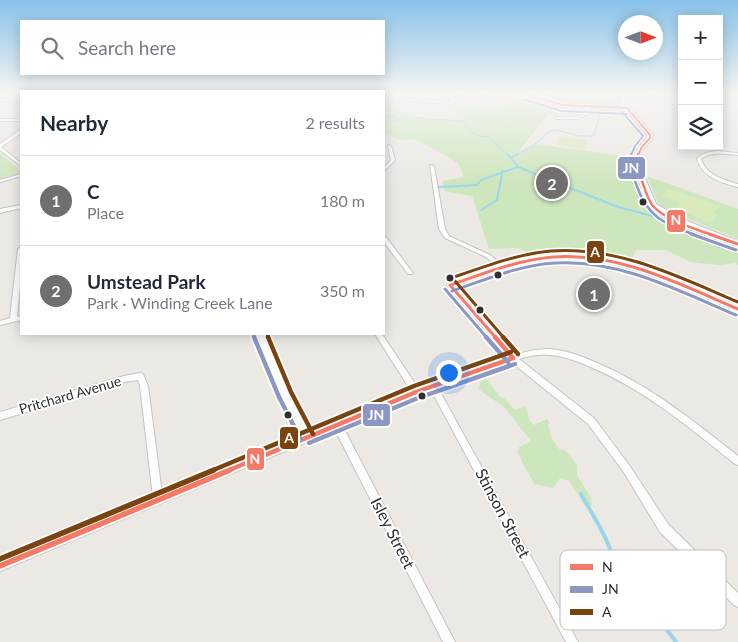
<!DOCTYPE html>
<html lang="en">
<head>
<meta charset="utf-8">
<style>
	body { margin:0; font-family:Lato,sans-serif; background:#f2f2f3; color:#1f2937 }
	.controls { position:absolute; right:15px; top:15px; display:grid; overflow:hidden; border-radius:0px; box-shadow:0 2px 12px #0003 }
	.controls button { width:45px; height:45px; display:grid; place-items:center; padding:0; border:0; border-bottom:1px solid #e0e1e3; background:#fff; color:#1f2937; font:25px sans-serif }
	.compass { position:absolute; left:618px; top:15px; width:45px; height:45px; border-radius:50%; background:#fff; box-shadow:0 2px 12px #0003; rotate:90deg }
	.you { position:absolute; left:448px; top:372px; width:18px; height:18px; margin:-12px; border:4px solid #fff; border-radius:50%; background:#1a73e8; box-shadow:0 0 0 8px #1a73e833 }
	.badge { display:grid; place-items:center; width:32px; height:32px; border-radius:50%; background:#706f6e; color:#fff; font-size:16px; font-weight:700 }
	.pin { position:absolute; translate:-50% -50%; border:2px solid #fff; box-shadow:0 1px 5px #0006 }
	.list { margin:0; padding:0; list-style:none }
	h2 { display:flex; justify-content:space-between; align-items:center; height:65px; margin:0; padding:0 20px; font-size:21px }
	h2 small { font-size:16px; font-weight:400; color:#747a83 }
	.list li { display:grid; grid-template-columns:32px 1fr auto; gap:15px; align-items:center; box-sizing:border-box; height:90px; padding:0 20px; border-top:1px solid #e0e1e3 }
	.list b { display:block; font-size:19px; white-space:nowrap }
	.list p { margin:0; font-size:16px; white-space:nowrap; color:#747a83 }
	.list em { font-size:16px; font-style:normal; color:#747a83 }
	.icon { flex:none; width:28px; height:28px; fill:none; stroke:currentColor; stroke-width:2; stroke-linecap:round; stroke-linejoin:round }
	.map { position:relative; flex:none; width:738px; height:642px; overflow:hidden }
	.search { position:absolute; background:#fff; box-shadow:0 2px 12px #0003; left:20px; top:20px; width:365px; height:55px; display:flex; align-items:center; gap:12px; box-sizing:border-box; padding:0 18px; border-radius:0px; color:#747a83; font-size:19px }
	.panel { position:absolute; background:#fff; box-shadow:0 2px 12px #0003; left:20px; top:90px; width:365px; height:245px; border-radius:0px }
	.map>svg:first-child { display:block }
	.green { fill:#cee6be }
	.pitch { fill:#d9eabb }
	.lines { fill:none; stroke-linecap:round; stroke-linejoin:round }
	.stream-far3 { stroke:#99d6ec; stroke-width:1 }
	.stream-far2 { stroke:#99d6ec; stroke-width:2 }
	.stream-far1 { stroke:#99d6ec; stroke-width:2.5 }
	.stream { stroke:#99d6ec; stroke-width:4 }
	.street-casing { stroke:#c5c4c5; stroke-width:2 }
	.secondary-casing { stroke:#c5c4c5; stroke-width:2 }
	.street { fill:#fcfcfb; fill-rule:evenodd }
	.secondary { fill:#fcfcfb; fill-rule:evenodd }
	.bus-1-far4-casing { stroke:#fff; stroke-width:4 }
	.bus-1-far3-casing { stroke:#fff; stroke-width:5 }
	.bus-1-far2-casing { stroke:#fff; stroke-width:6 }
	.bus-1-far1-casing { stroke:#fff; stroke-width:8 }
	.bus-1-casing { stroke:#fff; stroke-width:9 }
	.bus-2-far3-casing { stroke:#fff; stroke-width:4 }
	.bus-2-far2-casing { stroke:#fff; stroke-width:5 }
	.bus-2-far1-casing { stroke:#fff; stroke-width:6 }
	.bus-2-casing { stroke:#fff; stroke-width:8 }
	.bus-3-far2-casing { stroke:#fff; stroke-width:6 }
	.bus-3-far1-casing { stroke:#fff; stroke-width:8 }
	.bus-3-casing { stroke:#fff; stroke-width:9 }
	.bus-1-far4 { stroke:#f37a68; stroke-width:2 }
	.bus-1-far3 { stroke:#f37a68; stroke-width:2.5 }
	.bus-1-far2 { stroke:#f37a68; stroke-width:3 }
	.bus-1-far1 { stroke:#f37a68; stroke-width:4.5 }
	.bus-1 { stroke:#f37a68; stroke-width:5.5 }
	.bus-2-far3 { stroke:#8d98c2; stroke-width:2 }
	.bus-2-far2 { stroke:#8d98c2; stroke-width:2.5 }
	.bus-2-far1 { stroke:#8d98c2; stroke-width:3 }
	.bus-2 { stroke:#8d98c2; stroke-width:4.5 }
	.bus-3-far2 { stroke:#794410; stroke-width:3 }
	.bus-3-far1 { stroke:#794410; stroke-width:4.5 }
	.bus-3 { stroke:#794410; stroke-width:5.5 }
	.bus-dot { fill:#2e2e2e; stroke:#fff; stroke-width:2 }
	.labels { text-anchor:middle; stroke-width:4; stroke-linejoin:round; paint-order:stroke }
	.street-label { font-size:14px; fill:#2e2e2e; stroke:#fff }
	.near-street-label { font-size:16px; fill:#2e2e2e; stroke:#fff }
	.key { fill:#fff; stroke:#c0c0c0; stroke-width:1 }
	.key-label { font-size:14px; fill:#2e2e2e }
	.line-badge { stroke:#fff; stroke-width:2 }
	.badge-label { font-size:14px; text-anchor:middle; font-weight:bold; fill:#fff }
</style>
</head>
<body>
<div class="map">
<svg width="738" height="642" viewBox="0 0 738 642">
	<rect width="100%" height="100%" fill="#ece8e4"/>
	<path class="green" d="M 539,93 L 579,99 L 580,93 L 613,93 L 618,106 L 576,105 L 543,99 Z
		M 527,97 L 553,106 L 559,115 L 548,114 L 517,154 L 536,144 L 629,157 C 631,175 638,200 653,212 L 738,248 L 738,265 L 736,263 L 719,265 L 690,262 L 666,250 L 636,250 L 631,260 L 598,254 L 567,252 L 531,254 L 517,248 L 489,249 L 472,196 L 444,191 L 443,181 L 464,177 L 459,164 L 437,151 L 414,139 L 400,140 L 384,133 L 384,107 L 430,119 L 458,120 L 452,104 L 495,109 Z
		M 0,153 L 21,171 L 21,173 L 0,179 Z
		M 647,176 L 738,209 L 738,239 L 663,208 L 658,203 Z
		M 486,378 L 500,397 L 505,399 L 515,410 L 524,407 L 527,409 L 529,420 L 534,425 L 547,419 L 550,423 L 548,425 L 552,439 L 559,449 L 566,451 L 577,465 L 577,475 L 591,498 L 592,506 L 585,505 L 569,481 L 560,478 L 553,488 L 534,484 L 517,452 L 519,447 L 531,441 L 504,407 L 478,389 L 481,381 Z"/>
	<path class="pitch" d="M 559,136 L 587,140 L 586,149 L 557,145 Z
		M 669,189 L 720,206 L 714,213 L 717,215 L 710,222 L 674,209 L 680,202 L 662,196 Z"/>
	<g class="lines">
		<path class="stream-far3" d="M 537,93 L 572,102
			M 635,93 L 673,99
			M 604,106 L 609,99 L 609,93
			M 384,117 L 395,116 L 404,122 L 416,118 L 462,121 L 472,132 L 480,136 L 489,137 L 508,155
			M 384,122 L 399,120
			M 516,155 L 535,144 L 550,131 L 558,130 L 578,136 L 593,136 L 602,109"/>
		<path class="stream-far2" d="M 507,154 L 511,158
			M 518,154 L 511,158 L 518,167 L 618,207 L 675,222
			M 439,187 L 477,185 L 481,180 L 518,167
			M 481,210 L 497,200 C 498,190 502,181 502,171
			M 684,227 L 698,235"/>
		<path class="stream-far1" d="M 696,234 L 717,246 L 738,251"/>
		<path class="stream" d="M 581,494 C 594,518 611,541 615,568 L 632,583 L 676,642"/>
		<defs>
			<path id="street" d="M 449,93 L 453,93 L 456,101 L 451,104 L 384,99 L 384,97 L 450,102 L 452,101 Z
				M 487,93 L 504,93 L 460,97 L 458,96 Z
				M 523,93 L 528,93 L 538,97 L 562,103 L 588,106 L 627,107 L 629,108 L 627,109 L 589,108 L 589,114 L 577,119 L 556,119 L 556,117 L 576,117 L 586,113 L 585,108 C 564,106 542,103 523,93 Z
				M 21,98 L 21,100 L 0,101 L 0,99 Z
				M 0,119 L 21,119 L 21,121 L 0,121 Z
				M 20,130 L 21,130 L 21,133 L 1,147 L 21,163 L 21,166 L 0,150 L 0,144 Z
				M 388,145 L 391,146 L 395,160 L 384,171 L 384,168 L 391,160 Z
				M 717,151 L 738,153 L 738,155 C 726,154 712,151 701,159 C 706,175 724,180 738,184 L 738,187 C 722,183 702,177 697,159 C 702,153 709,152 717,151 Z
				M 430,165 L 434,166 L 445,229 L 449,236 L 490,255 L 503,266 C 527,259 550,254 575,255 C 627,255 689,287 738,306 L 738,311 C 721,306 705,297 688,291 C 653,276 617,261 578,258 C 554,257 529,262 506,269 L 505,270 L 501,270 L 454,286 L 515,355 C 527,351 537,349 549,349 C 566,350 581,356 597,363 C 651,386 692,420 738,456 L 738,465 L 735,464 C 690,428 646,391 593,368 C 579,362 565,356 549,355 C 538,354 529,356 519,359 L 594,418 L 629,465 L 668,524 L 738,593 L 738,607 L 734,605 L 660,532 L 623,471 L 588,424 L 516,366 L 512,361 L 438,388 L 578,642 L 566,642 L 431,390 L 343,427 L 455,642 L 443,642 L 335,430 L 0,571 L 0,561 L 153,497 L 140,386 L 138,380 L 124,382 L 0,420 L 0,412 L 124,376 L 140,373 L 143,374 L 148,386 L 162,494 L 302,436 L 281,395 L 257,334 L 264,334 L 289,394 L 309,433 L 333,423 L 334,421 L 338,421 L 411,391 L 375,334 L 382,334 L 418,388 L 508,357 L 447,285 L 448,284 L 497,267 L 486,257 L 445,238 L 439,229 Z
				M 21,174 L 21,176 L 0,182 L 0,180 Z
				M 21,205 L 21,208 L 0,213 L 0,209 Z
				M 384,236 L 386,237 L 412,272 L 413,273 L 412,274 L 408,274 L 384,242 Z
				M 21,247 L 21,274 L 17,317 L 21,316 L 21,320 L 0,325 L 0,321 L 10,318 L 18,249 Z"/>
			<path id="secondary" d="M 619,93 L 623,93 L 627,105 L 653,135 L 652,139 L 641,152 L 639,160 L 642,171 L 656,204 L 682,219 L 738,241 L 738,246 C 719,241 662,221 650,207 C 643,199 641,188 638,178 C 631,159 632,152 647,138 L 647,135 L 622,105 Z"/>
		</defs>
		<use href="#street" class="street-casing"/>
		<use href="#secondary" class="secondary-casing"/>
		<use href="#street" class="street"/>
		<use href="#secondary" class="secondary"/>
		<defs>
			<path id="bus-1-far4" d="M 525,93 L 562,105 L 627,108
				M 627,108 L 650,135 L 650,138 L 642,147 L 638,155"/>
			<path id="bus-1-far3" d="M 638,154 C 636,165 639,174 643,184 C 646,192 648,200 653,206 C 667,221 693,228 712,235"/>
			<path id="bus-1-far2" d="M 709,234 L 738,244
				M 450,285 C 483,274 517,260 553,257 C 619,252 679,284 738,309
				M 450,285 L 496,338"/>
			<path id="bus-1-far1" d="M 495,337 L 513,358
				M 227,471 L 416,392 L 513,358"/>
			<path id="bus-1" d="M 0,566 L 230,470"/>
			<path id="bus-2-far3" d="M 523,99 L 561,111 L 627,114
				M 622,112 L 643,136 L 635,146 L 631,155"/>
			<path id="bus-2-far2" d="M 631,154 C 630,165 633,174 636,184 C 648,218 663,223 695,235"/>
			<path id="bus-2-far1" d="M 691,234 L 736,250
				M 445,289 L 487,338
				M 452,291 C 485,280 519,265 555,263 C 619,259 679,291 736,315
				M 254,336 L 255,338"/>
			<path id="bus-2" d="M 254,337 L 279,397 L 301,440
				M 486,337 L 508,362
				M 309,443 L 418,398 L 515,364"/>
			<path id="bus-3-far2" d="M 448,279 C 481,268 516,254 551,251 C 618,246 679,277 738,302
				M 455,281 L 504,338
				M 267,334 L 269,338"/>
			<path id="bus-3-far1" d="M 268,337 L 291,392 L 313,434
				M 503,337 L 518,354
				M 211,471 L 414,386 L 511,352"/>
			<path id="bus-3" d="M 0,559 L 214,470"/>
		</defs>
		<use href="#bus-1-far4" class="bus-1-far4-casing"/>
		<use href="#bus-1-far3" class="bus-1-far3-casing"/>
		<use href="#bus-1-far2" class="bus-1-far2-casing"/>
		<use href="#bus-1-far1" class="bus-1-far1-casing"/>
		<use href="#bus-1" class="bus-1-casing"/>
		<use href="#bus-2-far3" class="bus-2-far3-casing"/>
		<use href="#bus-2-far2" class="bus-2-far2-casing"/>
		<use href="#bus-2-far1" class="bus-2-far1-casing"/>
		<use href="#bus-2" class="bus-2-casing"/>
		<use href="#bus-3-far2" class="bus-3-far2-casing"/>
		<use href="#bus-3-far1" class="bus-3-far1-casing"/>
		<use href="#bus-3" class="bus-3-casing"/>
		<use href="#bus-1-far4" class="bus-1-far4"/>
		<use href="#bus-1-far3" class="bus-1-far3"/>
		<use href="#bus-1-far2" class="bus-1-far2"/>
		<use href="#bus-1-far1" class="bus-1-far1"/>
		<use href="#bus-1" class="bus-1"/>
		<use href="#bus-2-far3" class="bus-2-far3"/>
		<use href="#bus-2-far2" class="bus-2-far2"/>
		<use href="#bus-2-far1" class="bus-2-far1"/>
		<use href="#bus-2" class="bus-2"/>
		<use href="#bus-3-far2" class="bus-3-far2"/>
		<use href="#bus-3-far1" class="bus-3-far1"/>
		<use href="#bus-3" class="bus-3"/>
	</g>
	<linearGradient id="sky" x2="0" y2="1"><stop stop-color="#88c2ea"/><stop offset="0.51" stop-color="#f6f5f3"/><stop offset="1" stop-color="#f6f5f3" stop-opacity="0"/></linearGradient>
	<rect width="738" height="183" fill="url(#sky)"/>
	<g class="bus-dot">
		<circle cx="643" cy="202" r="4.5"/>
		<circle cx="498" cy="275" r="4.5"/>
		<circle cx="450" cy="278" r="4.5"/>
		<circle cx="480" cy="310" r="4.5"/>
		<circle cx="422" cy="396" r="4.5"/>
		<circle cx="288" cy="415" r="4.5"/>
	</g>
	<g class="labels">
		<g class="street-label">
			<text transform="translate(70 395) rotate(-16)" y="5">Pritchard Avenue</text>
		</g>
		<g class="near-street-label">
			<text transform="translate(503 513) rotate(62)" y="6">Stinson Street</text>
			<text transform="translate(393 533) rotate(63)" y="6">Isley Street</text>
		</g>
	</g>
	<rect x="560" y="550" width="166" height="80" rx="8" class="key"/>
	<rect x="570" y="564" width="23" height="6" fill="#f37a68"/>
	<rect x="570" y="586" width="23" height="7" fill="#8d98c2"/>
	<rect x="570" y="609" width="23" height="6" fill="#794410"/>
	<g class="key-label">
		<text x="602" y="572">N</text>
		<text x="602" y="594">JN</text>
		<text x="602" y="617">A</text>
	</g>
	<g class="line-badge">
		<rect x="617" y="156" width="29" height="24" rx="5" fill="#8d98c2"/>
		<rect x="666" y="209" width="20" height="24" rx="5" fill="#f37a68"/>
		<rect x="586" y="240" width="19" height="24" rx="5" fill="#794410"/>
		<rect x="362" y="403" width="29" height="24" rx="5" fill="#8d98c2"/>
		<rect x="279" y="426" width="20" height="24" rx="5" fill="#794410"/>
		<rect x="246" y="447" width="19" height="24" rx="5" fill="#f37a68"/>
	</g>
	<g class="badge-label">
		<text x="631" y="173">JN</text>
		<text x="676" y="225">N</text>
		<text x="595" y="257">A</text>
		<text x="376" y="420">JN</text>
		<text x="289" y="443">A</text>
		<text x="255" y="464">N</text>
	</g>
</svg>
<div class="controls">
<button>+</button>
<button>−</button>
<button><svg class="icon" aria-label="layers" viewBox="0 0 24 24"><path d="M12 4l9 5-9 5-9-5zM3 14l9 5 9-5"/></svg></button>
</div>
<svg class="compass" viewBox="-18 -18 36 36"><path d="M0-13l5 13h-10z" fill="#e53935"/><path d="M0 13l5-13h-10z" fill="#747a83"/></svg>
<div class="you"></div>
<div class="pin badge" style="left:594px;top:294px">1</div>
<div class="pin badge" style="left:552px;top:183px">2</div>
<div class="search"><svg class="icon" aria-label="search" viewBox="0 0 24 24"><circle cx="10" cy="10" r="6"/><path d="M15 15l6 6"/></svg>Search here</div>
<section class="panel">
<h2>Nearby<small>2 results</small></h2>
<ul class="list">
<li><span class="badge">1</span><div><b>C</b><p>Place</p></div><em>180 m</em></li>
<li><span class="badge">2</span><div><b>Umstead Park</b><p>Park · Winding Creek Lane</p></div><em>350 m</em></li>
</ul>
</section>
</div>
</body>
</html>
